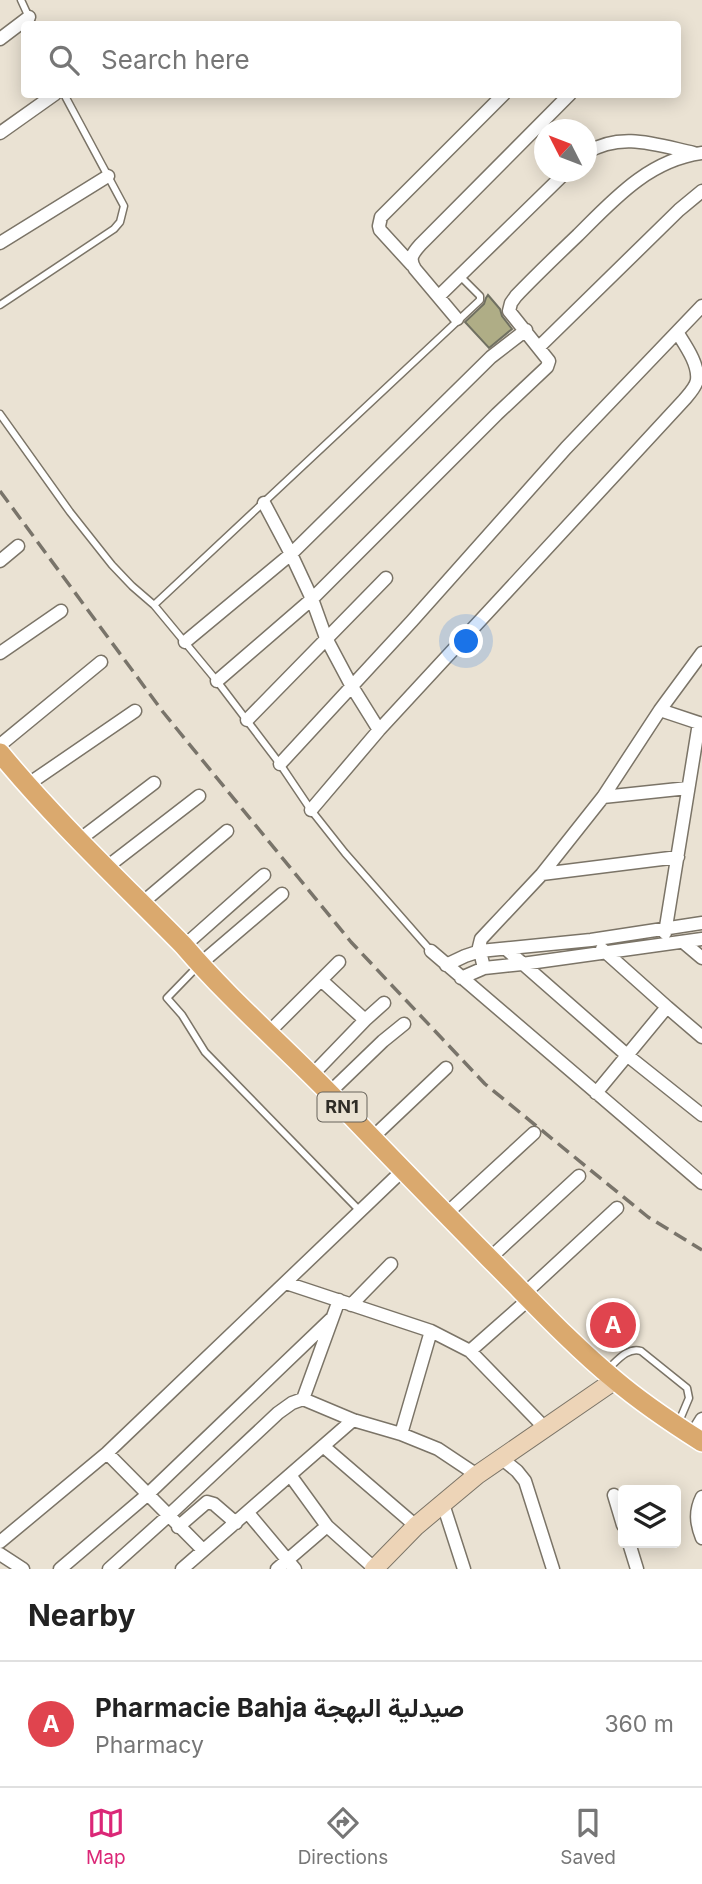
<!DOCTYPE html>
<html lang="en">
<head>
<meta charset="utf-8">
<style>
	body { margin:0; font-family:Inter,Vazirmatn,sans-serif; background:#f6f6f6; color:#222 }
	.controls { position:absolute; right:21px; bottom:21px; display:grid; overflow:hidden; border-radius:7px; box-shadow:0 4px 18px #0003 }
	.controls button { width:63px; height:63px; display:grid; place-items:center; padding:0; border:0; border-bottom:2px solid #e0e0e0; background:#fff; color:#222; font:35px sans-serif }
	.compass { position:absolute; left:534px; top:119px; width:63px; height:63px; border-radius:50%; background:#fff; box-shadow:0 4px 18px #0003; rotate:312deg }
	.you { position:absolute; left:467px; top:642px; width:24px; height:24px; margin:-18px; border:5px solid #fff; border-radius:50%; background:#1a73e8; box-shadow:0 0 0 10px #1a73e833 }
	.badge { display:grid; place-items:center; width:46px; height:46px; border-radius:50%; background:#db2777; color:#fff; font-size:23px; font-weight:700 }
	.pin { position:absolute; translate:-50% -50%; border:4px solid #fff; box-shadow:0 2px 7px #0006 }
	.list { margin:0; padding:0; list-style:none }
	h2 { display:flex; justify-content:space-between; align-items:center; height:91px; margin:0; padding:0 28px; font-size:30px }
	h2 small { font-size:23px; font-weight:400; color:#767676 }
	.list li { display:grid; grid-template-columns:46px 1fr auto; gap:21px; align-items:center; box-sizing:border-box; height:126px; padding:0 28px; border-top:2px solid #e0e0e0 }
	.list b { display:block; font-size:26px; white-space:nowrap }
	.list p { margin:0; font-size:23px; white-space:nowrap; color:#767676 }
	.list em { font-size:23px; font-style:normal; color:#767676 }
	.icon { flex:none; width:38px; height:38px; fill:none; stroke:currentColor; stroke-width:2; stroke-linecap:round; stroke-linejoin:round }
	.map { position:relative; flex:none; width:702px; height:1569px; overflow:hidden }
	.search { position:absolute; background:#fff; box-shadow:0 4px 18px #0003; left:21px; right:21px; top:21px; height:77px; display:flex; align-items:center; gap:18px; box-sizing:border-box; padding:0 24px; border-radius:7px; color:#767676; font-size:26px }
	.sheet { height:217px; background:#fff }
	nav { display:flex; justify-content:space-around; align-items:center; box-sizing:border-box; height:98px; border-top:2px solid #e0e0e0; background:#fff; font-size:19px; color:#767676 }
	nav a { display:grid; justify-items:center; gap:4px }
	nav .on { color:#db2777 }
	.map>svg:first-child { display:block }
	.building { fill:#afad86; stroke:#707061; stroke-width:2 }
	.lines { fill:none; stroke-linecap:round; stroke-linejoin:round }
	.lane-casing { stroke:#7b7467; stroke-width:9 }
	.street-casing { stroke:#7b7467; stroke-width:15 }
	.secondary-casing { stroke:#7b7467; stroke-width:20 }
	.primary-casing { stroke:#fff; stroke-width:22 }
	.lane { stroke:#fff; stroke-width:6 }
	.street { stroke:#fff; stroke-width:12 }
	.secondary { stroke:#edd4b7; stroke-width:18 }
	.primary { stroke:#daa96e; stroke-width:19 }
	.rail { stroke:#79746a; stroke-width:3.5; stroke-dasharray:14 7; stroke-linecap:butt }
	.labels { text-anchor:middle; stroke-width:5; stroke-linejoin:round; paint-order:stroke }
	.shield { fill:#eae2d3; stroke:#67635a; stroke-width:2 }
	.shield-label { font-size:18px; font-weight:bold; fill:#2f2c26 }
</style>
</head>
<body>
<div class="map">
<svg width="702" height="1569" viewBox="0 0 702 1569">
	<rect width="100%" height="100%" fill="#eae2d3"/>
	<path class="building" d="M 488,295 L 500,309 L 502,316 L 512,329 L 489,348 L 465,322 L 484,304 L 486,298 Z"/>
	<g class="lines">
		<defs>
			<path id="lane" d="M 21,0 L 32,24
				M 0,305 L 114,229 L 120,222 L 124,206 L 64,94
				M 0,414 L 70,512 L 112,565 L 132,586 L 154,605 L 217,681 L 280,764 L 311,810 L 345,853 L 431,951
				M 154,605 L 480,300 L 480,296 L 460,276
				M 198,966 L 167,998 L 182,1015 L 205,1052 L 360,1211
				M 607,1370 C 617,1361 627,1347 641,1351 L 687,1388 L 689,1398 L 678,1424"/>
			<path id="street" d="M 0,39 L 29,17
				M 0,133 L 55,94
				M 586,153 C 621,131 657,145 694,153
				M 0,243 L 108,176
				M 412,265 L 380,230 L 379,226 L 381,217 L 504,94
				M 439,296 L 566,172
				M 457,319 L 415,269 C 408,258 413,253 421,244 L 570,94
				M 539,347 L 679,210 L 702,191
				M 264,503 L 291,554 L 312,599 L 326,638 L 351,685 L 379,730
				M 0,561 L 18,546
				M 185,642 L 291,554 L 491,357 L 526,330
				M 0,653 L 61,611
				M 217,681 L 312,599 L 497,414 L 547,367 L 549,361 L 509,311 L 511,303 L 516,296 C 536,275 557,255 578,235 C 614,199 649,160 702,153
				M 660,710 L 702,653
				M 247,720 L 386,578
				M 0,745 L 101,662
				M 280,764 L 412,621 L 566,448 L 702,306
				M 27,785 L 135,711
				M 603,797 L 688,788
				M 311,810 L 379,730 L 684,400 C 689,394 696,387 697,380 C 699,364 685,345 677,332
				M 79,840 L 154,783
				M 107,867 L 199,796
				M 542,874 L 678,857
				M 142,903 L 227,831
				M 665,933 L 699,723
				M 683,942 L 702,958
				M 184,946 L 264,875
				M 506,949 L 628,1056 L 702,1115
				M 431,951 L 702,1183
				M 200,964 L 282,894
				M 446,965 L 465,956 L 480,951 L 591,940 L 702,923
				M 484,968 L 479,947 L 481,939 L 542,874 L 603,797 L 660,710 L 702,724
				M 461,978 L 484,968 L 522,964 L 702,939
				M 321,980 L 365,1020 L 384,1003
				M 667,1007 L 702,1037
				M 268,1033 L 339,962
				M 312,1075 L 365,1020
				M 329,1093 L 383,1041 L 404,1024
				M 596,1093 L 667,1007 L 602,949
				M 372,1138 L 446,1068
				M 446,1214 L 534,1133
				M 490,1258 L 579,1176
				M 286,1283 L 431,1331 L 470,1351 L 545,1428
				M 524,1294 L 617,1208
				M 339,1300 L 303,1399 L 353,1420 L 401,1434
				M 351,1305 L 391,1264
				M 431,1331 L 401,1434 L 438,1449 L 477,1475
				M 470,1351 L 529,1299
				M 692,1435 L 702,1419
				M 323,1446 L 416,1526
				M 107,1453 L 203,1550
				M 501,1458 L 517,1471 L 525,1481 L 553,1569
				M 290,1475 L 327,1526
				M 614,1495 L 623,1525
				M 702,1497 C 695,1511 696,1523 702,1538
				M 443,1504 L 464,1569
				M 248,1513 L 295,1569
				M 178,1527 L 207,1502 L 214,1504 L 236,1523
				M 0,1542 L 107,1453 L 402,1171
				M 629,1543 L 637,1569
				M 0,1554 L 23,1569
				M 60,1569 L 147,1495 L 332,1318
				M 109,1569 L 168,1516 L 278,1413 L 292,1403 L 303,1399
				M 182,1569 L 353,1420
				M 277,1569 L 327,1526 L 374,1568"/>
			<path id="secondary" d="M 374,1569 L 416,1526 L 477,1475 L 615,1380"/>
			<path id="primary" d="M 0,753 C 56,821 122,883 184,946 C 231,1001 287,1049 337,1101 C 387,1154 438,1206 489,1258 C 530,1299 570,1343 615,1380 C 642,1403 672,1423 702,1442"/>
		</defs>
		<use href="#lane" class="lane-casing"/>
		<use href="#street" class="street-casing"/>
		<use href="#secondary" class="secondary-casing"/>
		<use href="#primary" class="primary-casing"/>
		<use href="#lane" class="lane"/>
		<use href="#street" class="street"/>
		<use href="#secondary" class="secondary"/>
		<use href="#primary" class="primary"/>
		<path class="rail" d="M 0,491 L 163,712 L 351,942 L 485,1084 L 648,1217 L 702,1250"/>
	</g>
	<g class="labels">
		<rect class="shield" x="317.5" y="1092.5" width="49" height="29" rx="5"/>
		<g class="shield-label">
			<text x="342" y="1113">RN1</text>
		</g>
	</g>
</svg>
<div class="controls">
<button><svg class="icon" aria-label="layers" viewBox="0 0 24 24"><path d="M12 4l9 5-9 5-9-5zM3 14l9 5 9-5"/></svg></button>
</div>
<svg class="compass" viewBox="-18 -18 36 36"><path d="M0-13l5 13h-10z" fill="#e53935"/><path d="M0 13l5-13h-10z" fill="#767676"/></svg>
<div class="you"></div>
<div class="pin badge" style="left:613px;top:1325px;background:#e0444e">A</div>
<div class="search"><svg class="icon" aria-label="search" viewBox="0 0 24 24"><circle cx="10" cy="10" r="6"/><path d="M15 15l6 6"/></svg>Search here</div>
</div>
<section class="sheet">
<h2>Nearby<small></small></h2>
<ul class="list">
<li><span class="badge" style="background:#e0444e">A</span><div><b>Pharmacie Bahja صيدلية البهجة</b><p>Pharmacy</p></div><em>360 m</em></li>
</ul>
</section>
<nav>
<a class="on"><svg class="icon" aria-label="map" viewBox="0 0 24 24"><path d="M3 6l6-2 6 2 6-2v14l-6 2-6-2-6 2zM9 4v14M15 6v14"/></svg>Map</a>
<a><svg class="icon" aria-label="directions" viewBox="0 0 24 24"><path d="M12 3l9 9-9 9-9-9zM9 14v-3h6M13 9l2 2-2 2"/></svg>Directions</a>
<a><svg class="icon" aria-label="saved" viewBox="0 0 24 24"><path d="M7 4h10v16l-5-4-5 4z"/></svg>Saved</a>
</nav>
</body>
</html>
